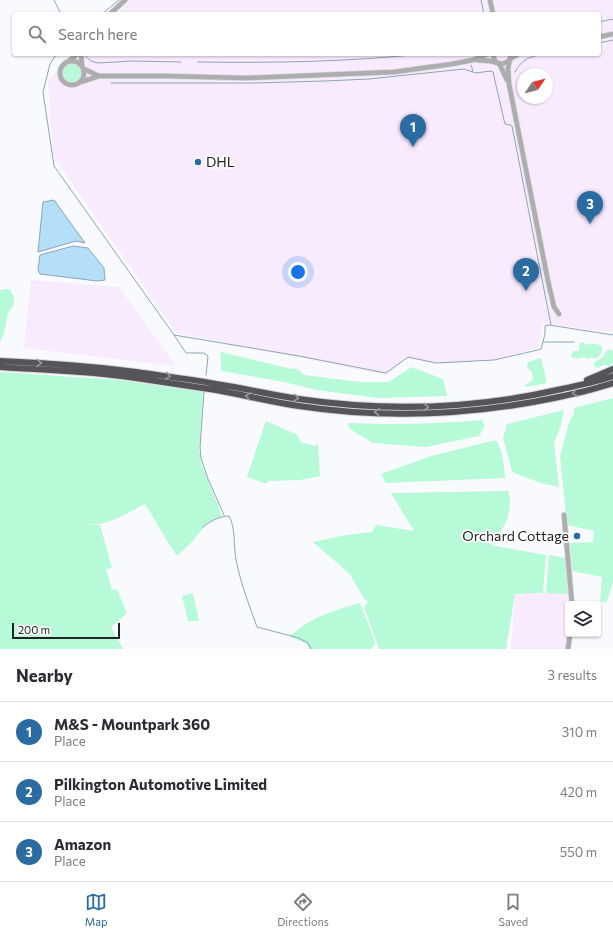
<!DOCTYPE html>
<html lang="en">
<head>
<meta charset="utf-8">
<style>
	body { margin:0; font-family:Commissioner,sans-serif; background:#f7f7f7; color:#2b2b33 }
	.controls { position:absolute; right:12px; bottom:12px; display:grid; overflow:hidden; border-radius:4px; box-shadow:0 1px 3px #0004 }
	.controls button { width:36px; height:36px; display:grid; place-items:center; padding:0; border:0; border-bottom:1px solid #e1e1e2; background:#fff; color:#2b2b33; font:20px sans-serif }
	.compass { position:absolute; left:517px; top:68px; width:36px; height:36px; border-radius:50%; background:#fff; box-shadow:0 1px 3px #0004; rotate:55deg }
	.scale { position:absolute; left:12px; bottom:10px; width:108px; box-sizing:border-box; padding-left:4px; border:2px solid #212224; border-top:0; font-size:11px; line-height:14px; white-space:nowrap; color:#212224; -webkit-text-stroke:3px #fff; paint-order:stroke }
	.you { position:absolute; left:298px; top:272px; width:14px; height:14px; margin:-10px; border:3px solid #fff; border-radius:50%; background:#1a73e8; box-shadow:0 0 0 6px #1a73e833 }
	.badge { display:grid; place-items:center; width:26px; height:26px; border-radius:50%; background:#2a6ba1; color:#fff; font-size:13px; font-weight:700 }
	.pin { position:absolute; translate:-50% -33px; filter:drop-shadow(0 1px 2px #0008) }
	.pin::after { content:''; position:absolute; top:21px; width:14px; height:12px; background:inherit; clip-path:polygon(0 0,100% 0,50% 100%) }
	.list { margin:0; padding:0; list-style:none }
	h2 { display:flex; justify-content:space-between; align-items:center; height:52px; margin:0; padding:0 16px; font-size:17px }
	h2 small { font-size:13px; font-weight:400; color:#7c7c81 }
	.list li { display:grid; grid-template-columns:26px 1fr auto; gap:12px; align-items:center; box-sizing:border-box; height:60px; padding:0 16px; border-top:1px solid #e1e1e2 }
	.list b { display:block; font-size:15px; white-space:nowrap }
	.list p { margin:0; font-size:13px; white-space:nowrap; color:#7c7c81 }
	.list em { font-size:13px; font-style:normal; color:#7c7c81 }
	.icon { flex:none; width:22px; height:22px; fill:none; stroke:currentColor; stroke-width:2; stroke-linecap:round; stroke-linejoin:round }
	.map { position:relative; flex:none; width:613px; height:649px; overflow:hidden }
	.search { position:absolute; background:#fff; box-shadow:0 1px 3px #0004; left:12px; right:12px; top:12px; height:44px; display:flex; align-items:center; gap:10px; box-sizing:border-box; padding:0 14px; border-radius:4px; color:#7c7c81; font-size:15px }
	.sheet { height:232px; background:#fff }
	nav { display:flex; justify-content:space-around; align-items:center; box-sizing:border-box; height:56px; border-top:1px solid #e1e1e2; background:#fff; font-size:11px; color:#7c7c81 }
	nav a { display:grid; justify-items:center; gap:2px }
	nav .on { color:#2a6ba1 }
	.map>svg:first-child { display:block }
	.industrial { fill:#f9ebfe; fill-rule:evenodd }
	.green { fill:#b7fad7 }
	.water { fill:#b5def8; stroke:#89a6b8 }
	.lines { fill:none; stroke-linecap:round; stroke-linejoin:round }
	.stream { stroke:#89a6b8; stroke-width:1 }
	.minor-casing { stroke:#d6d7db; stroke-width:6 }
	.highway-casing { stroke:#d6d7db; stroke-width:8 }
	.minor { stroke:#adacae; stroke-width:4.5 }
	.highway { stroke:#575459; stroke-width:6 }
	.oneway { stroke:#9a989b }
	.poi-dot { fill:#2a6ba1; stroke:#fff; stroke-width:1.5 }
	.labels { text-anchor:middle; stroke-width:3.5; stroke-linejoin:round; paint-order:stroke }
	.poi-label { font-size:14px; fill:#212224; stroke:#fff; text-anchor:start }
</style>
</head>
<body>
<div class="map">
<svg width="613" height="649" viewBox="0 0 613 649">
	<rect width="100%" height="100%" fill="#f9fafe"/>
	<path class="industrial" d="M 128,0 L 613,0 L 613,332 L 543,324 L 538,348 L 494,360 L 436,363 L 406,358 L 386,375 L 176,333 L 53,156 L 48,81 L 73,54 L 599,54 L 599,14 L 115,14 L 124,7 ZM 523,74 L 547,74 L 547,98 L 523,98 Z
		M 31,280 L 119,287 L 176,366 L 24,348 Z
		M 546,593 L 570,594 L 570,604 L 568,604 L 568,628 L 565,649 L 511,649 L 515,594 Z"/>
	<path class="green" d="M63 73a9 9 0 1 1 18 0a9 9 0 1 1-18 0Z
		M 7,289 L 10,289 C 12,293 14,297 14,301 C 14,307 11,308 9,312 C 5,319 6,334 0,342 L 0,290 Z
		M 582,342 L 586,345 C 591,343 598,343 602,347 C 602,353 600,356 595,359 L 591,357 L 589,359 L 584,357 L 578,359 L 571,357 L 573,351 L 579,351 L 579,345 Z
		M 609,349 L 613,351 L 613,363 L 609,366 L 605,365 L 596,368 L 594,365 L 594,363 L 603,357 L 605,353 Z
		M 221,352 L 287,368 L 298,369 L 304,375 L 360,382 L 389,382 L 411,367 L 443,379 L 447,396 L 377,398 L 317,390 L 284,382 L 221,371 Z
		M 541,358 L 547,383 L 527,387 L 524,386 L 533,380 L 532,372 L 527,368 L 528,362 Z
		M 0,372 L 119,380 L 203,392 L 199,450 L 202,466 L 222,516 L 207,523 L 190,544 L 177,556 C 165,539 156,521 145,504 C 131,511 116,521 100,524 C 95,524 89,524 84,524 L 100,525 L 112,568 L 106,569 L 112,590 L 117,589 L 127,613 L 111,627 L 123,649 L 0,649 Z
		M 613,398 L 613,582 C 611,587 609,598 606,602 L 600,602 L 602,577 L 572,571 L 570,543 L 593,542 L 594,531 L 567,525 L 560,456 L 569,423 L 574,413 L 574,408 Z
		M 564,410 L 561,425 L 554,443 L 559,487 L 541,483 L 514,473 L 512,471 L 503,438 L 507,424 Z
		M 482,420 L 485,426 L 479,436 L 426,447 L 373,443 L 350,429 L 348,423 C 393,425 437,424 482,420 Z
		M 266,421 L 296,434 L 301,442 L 314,446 L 318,444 L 320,476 L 300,480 L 268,481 L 266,484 L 247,477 Z
		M 496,440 C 503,452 504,464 505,478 L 386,483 L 381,474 L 431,456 Z
		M 508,491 C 513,504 508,523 499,533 C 496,537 489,539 485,541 L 495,546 L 546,555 L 543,593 L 515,594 L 506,649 L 379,649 L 364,607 L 368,602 L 365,600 L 349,573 L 313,542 L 346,535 L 372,532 L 376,525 L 414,531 L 391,493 Z
		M 549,555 L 565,558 L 568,594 L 546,593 Z
		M 193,593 L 199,621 L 188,621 L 182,596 Z
		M 360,603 L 374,639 L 375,644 L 371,649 L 310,649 L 307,644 L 290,637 C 307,618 336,610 360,603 Z"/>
	<path class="water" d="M 54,200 L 85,243 L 76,241 L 38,252 L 43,202 Z
		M 73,246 L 88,248 L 104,268 L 105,280 L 97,281 L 40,274 L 38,270 L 40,255 Z"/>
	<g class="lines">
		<path class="stream" d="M 54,0 L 61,14
			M 481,0 L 484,14
			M 102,14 L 119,0
			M 599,22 L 613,19
			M 599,43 L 613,40
			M 63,54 L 55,56 L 50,64 L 43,92 L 54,166 L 174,335 L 299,356 L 386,373 L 408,357 L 436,363 L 494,360 L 538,350 L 541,349 L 545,334 L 545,326 L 549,325 L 613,335
			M 83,54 L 91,61 L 98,63 L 131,61 L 181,62
			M 198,62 C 275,63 346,62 422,54
			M 471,65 L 473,71
			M 515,72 C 522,59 529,57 543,54
			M 111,83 L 255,83 L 324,81 L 369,79 L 464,69 L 476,73 L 490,71 L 493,72 L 504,120 L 505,124 L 511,125 L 512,126 L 551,325
			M 174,335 L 186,353 L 204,353 L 208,356 L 206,375
			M 543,342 L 574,342
			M 204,392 L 200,447 L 201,458 L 208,479 L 224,515
			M 202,528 C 208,522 220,516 229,516 C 236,528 233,545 236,559 C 240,582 249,604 257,627 L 299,638 L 308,643 L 311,649"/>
		<defs>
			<path id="minor" d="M 490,0 L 493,14
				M 110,14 L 125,0
				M 599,37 L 613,34
				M 81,54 L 82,66
				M 493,54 L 494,59 L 496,62
				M 511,54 L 508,68 L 509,84 L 548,281 L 554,307 L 559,314
				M 510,59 L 518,54
				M 477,60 L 490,61 L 502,64 L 509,61
				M60 73a12 12 0 1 1 24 0a12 12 0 1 1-24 0Z
				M 69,61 L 77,54
				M 499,63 L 507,80
				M 84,69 L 99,76 L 166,76 L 245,78 L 394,72 L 452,64 L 473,60 L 488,54
				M 81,82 L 99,76
				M 564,515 L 572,604
				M 568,649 L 570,634"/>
			<path id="highway" d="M 0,361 C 46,363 91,366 136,372 C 163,376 190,379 216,384 C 244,388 271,395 299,399 C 387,412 475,409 562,389 C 579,385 596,382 613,376
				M 0,367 C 45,370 91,371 136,378 C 163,382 190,386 216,390 C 244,395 271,402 299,406 C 385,419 474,415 559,397 C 577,393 595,389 613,383
				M 587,380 L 613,369"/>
		</defs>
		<use href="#minor" class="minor-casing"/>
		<use href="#highway" class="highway-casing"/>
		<use href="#minor" class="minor"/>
		<use href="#highway" class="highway"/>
	</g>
	<defs><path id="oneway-chevron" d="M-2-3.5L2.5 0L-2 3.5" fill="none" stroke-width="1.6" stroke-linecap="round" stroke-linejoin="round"/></defs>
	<g class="oneway">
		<use href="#oneway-chevron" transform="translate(39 363) rotate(3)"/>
		<use href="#oneway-chevron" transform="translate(168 376) rotate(8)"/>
		<use href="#oneway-chevron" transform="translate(575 393) rotate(168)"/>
		<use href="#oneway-chevron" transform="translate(248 396) rotate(-169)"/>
		<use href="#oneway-chevron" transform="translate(296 398) rotate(9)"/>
		<use href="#oneway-chevron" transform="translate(426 407)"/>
		<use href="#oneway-chevron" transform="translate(377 412) rotate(-177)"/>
	</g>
	<g class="poi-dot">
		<circle cx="198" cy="162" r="4"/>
		<circle cx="577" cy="536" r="4"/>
	</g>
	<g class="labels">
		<g class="poi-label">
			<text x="206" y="167">DHL</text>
			<text x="569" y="541" text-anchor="end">Orchard Cottage</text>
		</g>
	</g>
</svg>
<div class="controls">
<button><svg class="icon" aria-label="layers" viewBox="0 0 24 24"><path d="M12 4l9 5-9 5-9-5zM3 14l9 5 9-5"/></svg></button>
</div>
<svg class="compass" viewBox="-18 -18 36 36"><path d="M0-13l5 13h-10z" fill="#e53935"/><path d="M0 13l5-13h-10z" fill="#7c7c81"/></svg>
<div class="scale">200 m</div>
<div class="you"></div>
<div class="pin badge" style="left:413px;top:147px">1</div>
<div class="pin badge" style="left:526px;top:291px">2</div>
<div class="pin badge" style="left:590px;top:224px">3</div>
<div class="search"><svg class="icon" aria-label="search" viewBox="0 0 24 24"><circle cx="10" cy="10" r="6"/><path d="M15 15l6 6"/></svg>Search here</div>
</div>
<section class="sheet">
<h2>Nearby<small>3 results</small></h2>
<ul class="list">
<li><span class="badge">1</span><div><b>M&amp;S - Mountpark 360</b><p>Place</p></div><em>310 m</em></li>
<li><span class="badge">2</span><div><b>Pilkington Automotive Limited</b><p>Place</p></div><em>420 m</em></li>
<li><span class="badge">3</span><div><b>Amazon</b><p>Place</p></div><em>550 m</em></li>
</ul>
</section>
<nav>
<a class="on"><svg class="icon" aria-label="map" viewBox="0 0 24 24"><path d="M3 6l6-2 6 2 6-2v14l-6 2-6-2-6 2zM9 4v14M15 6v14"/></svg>Map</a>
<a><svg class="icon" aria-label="directions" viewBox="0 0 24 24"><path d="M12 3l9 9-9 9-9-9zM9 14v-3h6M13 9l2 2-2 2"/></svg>Directions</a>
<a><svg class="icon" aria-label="saved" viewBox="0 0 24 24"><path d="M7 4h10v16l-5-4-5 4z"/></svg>Saved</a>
</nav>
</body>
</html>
